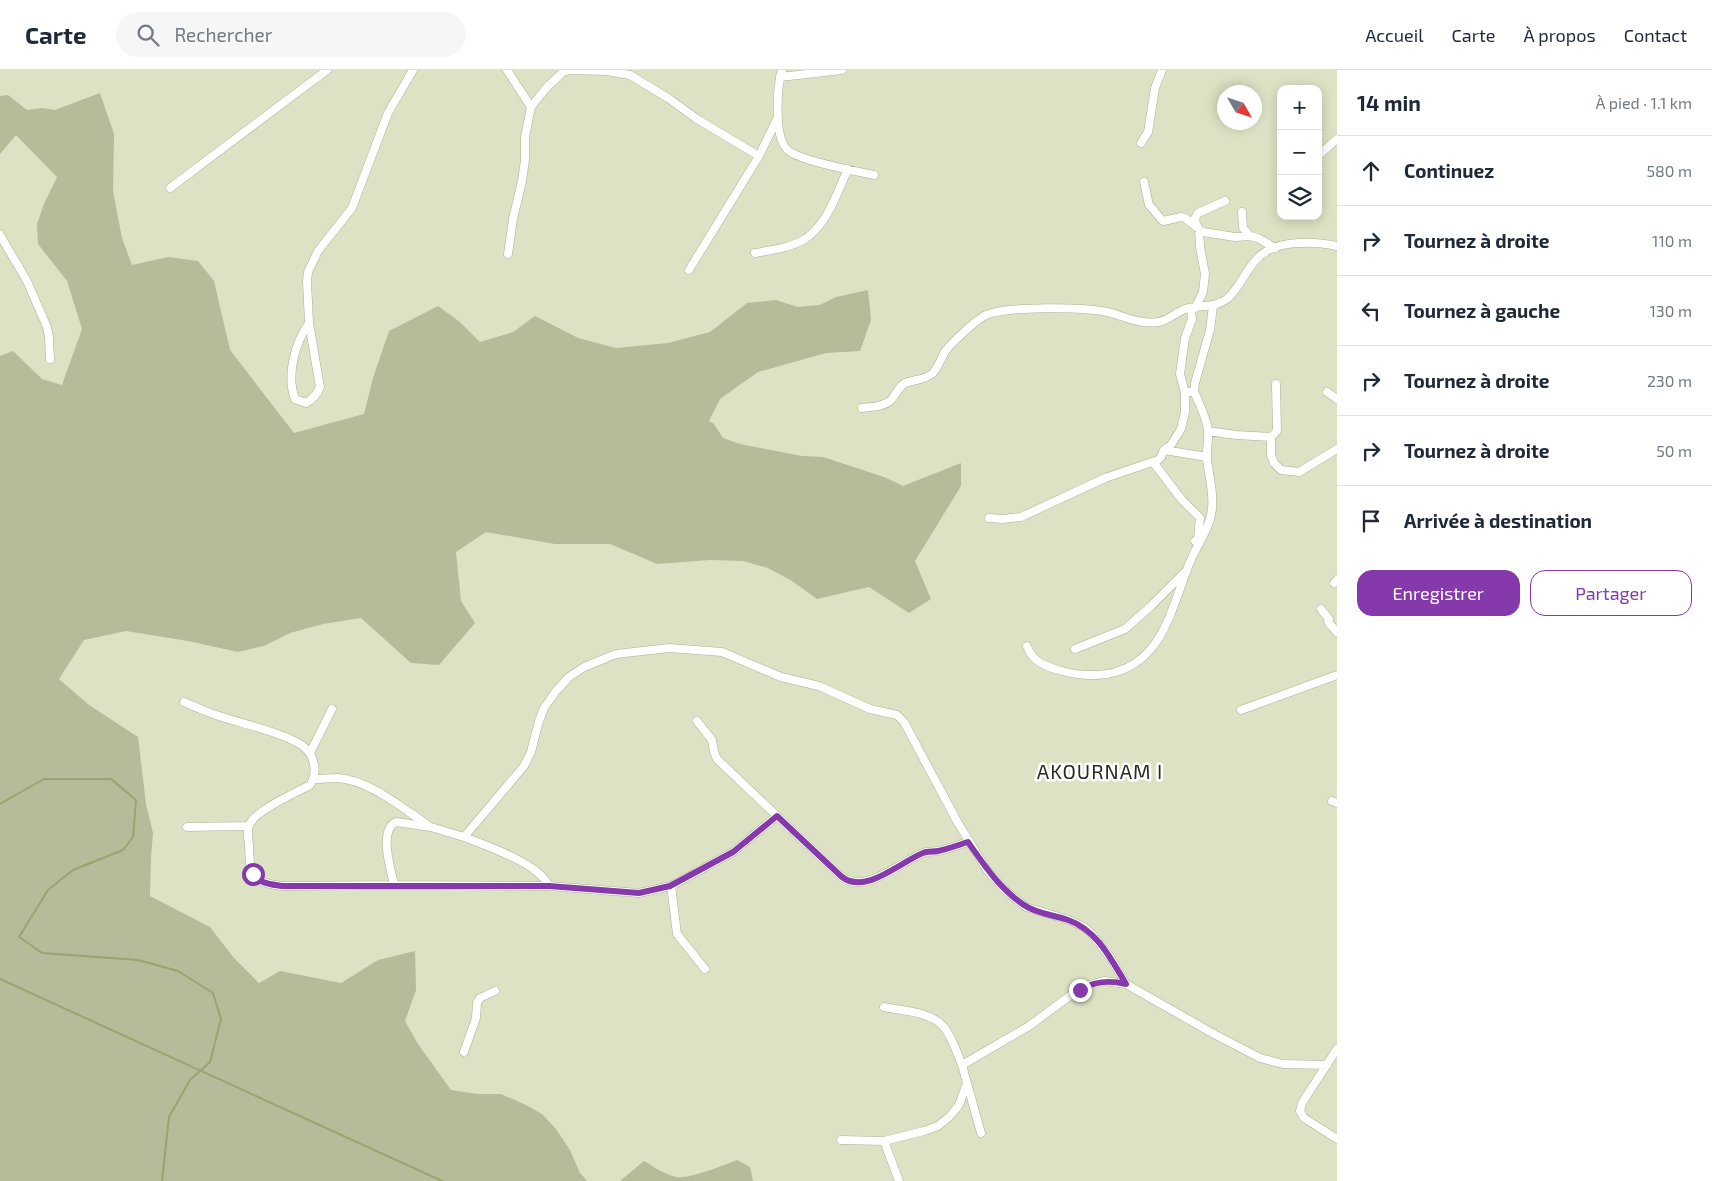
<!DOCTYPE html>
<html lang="fr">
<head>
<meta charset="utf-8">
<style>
	body { margin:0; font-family:"Exo 2",sans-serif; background:#f6f6f7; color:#1f2937 }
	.controls { position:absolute; right:15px; top:15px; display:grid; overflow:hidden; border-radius:10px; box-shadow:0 2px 12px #0003 }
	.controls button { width:45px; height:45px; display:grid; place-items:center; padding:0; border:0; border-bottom:1px solid #e0e1e3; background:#fff; color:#1f2937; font:25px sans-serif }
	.compass { position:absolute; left:1217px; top:15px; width:45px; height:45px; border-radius:50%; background:#fff; box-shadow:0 2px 12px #0003; rotate:129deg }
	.stop { position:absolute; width:15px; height:15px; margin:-11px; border:4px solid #8539ab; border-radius:50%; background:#fff }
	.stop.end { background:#8539ab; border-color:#fff; box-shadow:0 1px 5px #0008 }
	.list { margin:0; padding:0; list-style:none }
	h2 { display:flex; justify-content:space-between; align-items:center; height:65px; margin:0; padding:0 20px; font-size:21px }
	h2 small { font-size:16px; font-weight:400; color:#747a83 }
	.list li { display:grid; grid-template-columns:32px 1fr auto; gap:15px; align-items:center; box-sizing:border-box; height:70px; padding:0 20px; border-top:1px solid #e0e1e3 }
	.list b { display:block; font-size:19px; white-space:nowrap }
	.list em { font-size:16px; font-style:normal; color:#747a83 }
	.actions { display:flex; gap:10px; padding:15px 20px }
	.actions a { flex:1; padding:11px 0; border:1px solid #8539ab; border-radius:15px; text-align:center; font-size:18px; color:#8539ab }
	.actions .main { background:#8539ab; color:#fff }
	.icon { flex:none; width:28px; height:28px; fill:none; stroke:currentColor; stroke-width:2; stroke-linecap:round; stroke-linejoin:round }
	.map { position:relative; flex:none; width:1337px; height:1111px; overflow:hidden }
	header { display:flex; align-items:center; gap:30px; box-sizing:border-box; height:70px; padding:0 25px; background:#fff; border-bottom:1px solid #e0e1e3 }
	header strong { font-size:24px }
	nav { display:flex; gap:28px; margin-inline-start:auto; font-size:18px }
	.search { width:350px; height:45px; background:#f6f6f7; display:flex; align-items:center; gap:12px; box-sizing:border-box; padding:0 18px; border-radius:28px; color:#747a83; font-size:19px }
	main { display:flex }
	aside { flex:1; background:#fff }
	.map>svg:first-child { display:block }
	.green { fill:#b6bb9a }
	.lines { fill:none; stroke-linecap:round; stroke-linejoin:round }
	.stream { stroke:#9ba36f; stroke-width:2 }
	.minor-casing { stroke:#abb093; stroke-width:9 }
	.minor { stroke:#fff; stroke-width:8 }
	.route { stroke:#8539ab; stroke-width:6 }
	.labels { text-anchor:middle; stroke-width:5; stroke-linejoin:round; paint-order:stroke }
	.quarter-label { font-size:20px; letter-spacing:1px; fill:#2a2c21; stroke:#fff }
</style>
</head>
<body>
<header>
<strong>Carte</strong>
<div class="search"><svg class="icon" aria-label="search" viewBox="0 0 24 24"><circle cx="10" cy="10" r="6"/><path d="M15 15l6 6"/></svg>Rechercher</div>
<nav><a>Accueil</a><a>Carte</a><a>À propos</a><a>Contact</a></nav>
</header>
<main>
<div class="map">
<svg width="1337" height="1111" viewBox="0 0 1337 1111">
	<rect width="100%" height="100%" fill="#dde2c4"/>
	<path class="green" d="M 100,23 L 114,64 L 113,121 L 122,168 L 132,195 L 168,187 L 198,191 L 214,211 L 230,280 L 294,363 L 364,344 L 373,308 L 389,261 L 438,236 L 460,252 L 480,272 L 513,262 L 535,246 L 578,268 L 616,278 L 668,273 L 710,262 L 747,233 L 776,230 L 798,237 L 820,235 L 836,227 L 868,220 L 871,250 L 860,281 L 826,283 L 758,302 L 720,329 L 709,351 L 714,354 L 723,368 L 740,374 L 802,386 L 823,387 L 884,407 L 903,416 L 961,393 L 961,416 L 915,491 L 931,529 L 909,543 L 869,517 L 817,529 L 792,511 L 768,498 L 743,491 L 710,490 L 657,494 L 610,474 L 555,474 L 486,462 L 456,482 L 461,531 L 475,553 L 439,595 L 411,593 L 361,548 L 323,554 L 290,563 L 264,576 L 238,582 L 188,571 L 126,561 L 84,570 L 59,609 L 89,635 L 138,667 L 146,734 L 153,763 L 151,788 L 150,826 L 210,857 L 234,888 L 259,913 L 280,901 L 341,913 L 378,890 L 415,881 L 416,920 L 405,951 L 418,974 L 451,1020 L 477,1024 L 501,1024 L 526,1035 L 542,1044 L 556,1059 L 570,1080 L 580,1103 L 587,1111 L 0,1111 L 0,286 L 13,281 L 42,309 L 62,315 L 82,259 L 67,211 L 38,174 L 37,154 L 44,134 L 57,107 L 16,65 L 0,84 L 0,26 L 8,25 L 27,40 L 42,38 L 55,40 Z
		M 737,1090 L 750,1097 L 753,1111 L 620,1111 L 644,1091 C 654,1097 664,1104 676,1107 C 686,1110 725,1095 737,1090 Z"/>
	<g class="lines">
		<path class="stream" d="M 0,734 L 44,709 L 111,709 L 136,730 L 133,767 L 123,780 L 73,800 L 48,820 L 19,867 L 42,883 L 138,890 L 178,901 L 213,923 L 221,949 L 210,992 L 190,1010 L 169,1047 L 162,1111
			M 0,909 L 442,1111"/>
		<defs>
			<path id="minor" d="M 507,0 L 531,37
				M 782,0 C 777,17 773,70 789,81 C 801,91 855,101 874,105
				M 780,7 L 842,0
				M 1141,73 L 1148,62 L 1155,18 L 1162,0
				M 1318,86 L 1337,69
				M 1144,112 L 1149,135 C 1155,140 1157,146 1163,151 L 1181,147 L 1185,148 L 1203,162 L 1235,167 L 1250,166 L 1258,168 L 1275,178
				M 170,118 L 327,0
				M 1242,142 L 1243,158 L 1250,166
				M 0,165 L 27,211 L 47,257 L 49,267 L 50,289
				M 755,183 C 772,180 790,178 805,169 C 828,154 837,122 848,99
				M 508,184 L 513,149 L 522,111 L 525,90 L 525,67 L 531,37 L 546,18 L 563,2 L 570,0 L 607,1 L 630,5 L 668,28 L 697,49 L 759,86
				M 689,200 L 759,86 L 777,49
				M 1195,238 L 1203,222 L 1205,204 L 1200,177 L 1199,159 L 1194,150 L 1198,143 L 1225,131
				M 309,253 C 295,273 286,305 295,329 L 306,333 C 313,329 317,325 320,317 L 309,253 L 307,211 L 308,202 L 318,181 L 352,138 L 388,43 L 413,0
				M 1327,322 L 1337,329
				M 1185,323 L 1180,304 L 1185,268 L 1192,249 L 1191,238
				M 862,338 C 871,337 884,337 891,330 C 896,325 898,317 905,313 C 916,309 923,311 933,303 C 938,297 941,290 944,283 C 949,275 978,248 986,245 C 1007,236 1084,237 1107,242 C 1124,246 1140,255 1158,252 C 1168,251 1176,242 1185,239 C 1200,234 1215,239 1228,228 C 1240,217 1245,202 1255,191 C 1272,169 1313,171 1337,176
				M 1208,361 L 1236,365 L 1271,367 L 1277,361 L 1276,314
				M 1271,367 L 1271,385 L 1274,393 L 1281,400 L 1299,402 L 1337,379
				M 1164,380 L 1207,387
				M 1153,392 L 1182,430 L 1200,448 L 1198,468 L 1195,471
				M 989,448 L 1002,449 L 1021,447 L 1105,408 L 1158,390 L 1161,387 L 1164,380 L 1171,375 L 1181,359 L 1185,342 L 1185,323 L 1194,321 L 1195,313 L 1210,260 L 1213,236
				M 1334,513 L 1337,510
				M 1321,539 L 1329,549 L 1328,552 L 1337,562
				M 1027,576 C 1032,592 1047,597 1062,601 C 1076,605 1091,606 1107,604 C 1164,594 1171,537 1190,492 C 1197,475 1210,458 1212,439 C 1214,423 1209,406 1207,390 C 1206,380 1209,370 1208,360 C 1206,346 1199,334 1194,321
				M 1075,579 L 1125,559 L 1152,535 L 1185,502
				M 184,632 C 194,636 203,641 213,644 C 236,652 260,657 283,666 C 290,669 298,672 304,677 C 315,686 318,704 310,715 C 295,723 259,739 251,752 C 246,758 248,768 249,775 C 250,805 250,812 282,816 L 394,815 C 391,799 378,761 396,752 L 431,757 L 464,767 L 524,696 L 531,682 L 539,651 L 544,638 L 556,621 L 569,607 L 584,597 L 616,584 L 669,578 L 722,582 L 781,607 L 819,616 L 870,639 L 897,645 L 904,652 L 958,753 L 987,800 L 1006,821 L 1026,837 L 1069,850 L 1084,857 L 1092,864 L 1110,887 L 1126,914
				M 1241,640 L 1337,605
				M 697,651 L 712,670 L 714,682 L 717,689 L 777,746
				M 310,683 L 332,639
				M 315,709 C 322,709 330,708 338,708 C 369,710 402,738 428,755
				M 1332,731 L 1337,733
				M 187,757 L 249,756
				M 464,767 C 487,776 538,793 549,816
				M 394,815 L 549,816 L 639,823 L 671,816 L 733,782 L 777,746 L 842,807 C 865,825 900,792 923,783 C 927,781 933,782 938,781 C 948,779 958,775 968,772
				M 671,816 L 677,864 L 705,899
				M 884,937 C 902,941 929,941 943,956 C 952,966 957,983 962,995 L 1029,956 L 1071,925 L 1089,915 L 1104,911 L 1126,914 L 1214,964 L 1260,988 L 1283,994 L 1327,995
				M 1337,979 L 1302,1033 L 1300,1041 L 1304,1048 L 1337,1069
				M 464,982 L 476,948 L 477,933 L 480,928 L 495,921
				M 962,995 L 981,1063
				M 841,1070 L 884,1071 L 924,1061 L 938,1056 L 950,1046 L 959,1035 L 967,1013
				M 884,1071 L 899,1111"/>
		</defs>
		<use href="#minor" class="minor-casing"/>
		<use href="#minor" class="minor"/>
	</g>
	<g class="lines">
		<path class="route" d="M 253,804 C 261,814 270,814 282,816 L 549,816 L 639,823 L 670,816 L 733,782 L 777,746 L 842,807 C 866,825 900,792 923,783 C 927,781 933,782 938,781 C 948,779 958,775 968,772 C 984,795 1000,819 1024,835 C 1037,844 1054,845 1068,850 C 1097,860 1111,889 1126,914 C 1109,910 1095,911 1080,920"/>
	</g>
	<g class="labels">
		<g class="quarter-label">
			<text x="1100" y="709">AKOURNAM I</text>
		</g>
	</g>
</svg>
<div class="controls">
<button>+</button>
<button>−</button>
<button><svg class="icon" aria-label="layers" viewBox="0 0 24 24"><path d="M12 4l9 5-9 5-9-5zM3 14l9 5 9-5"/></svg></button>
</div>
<svg class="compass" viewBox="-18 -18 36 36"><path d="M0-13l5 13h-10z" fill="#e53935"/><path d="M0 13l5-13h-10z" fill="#747a83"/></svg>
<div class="stop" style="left:253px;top:804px"></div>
<div class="stop end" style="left:1080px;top:920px"></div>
</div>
<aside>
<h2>14 min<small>À pied · 1.1 km</small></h2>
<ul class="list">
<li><svg class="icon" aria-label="ahead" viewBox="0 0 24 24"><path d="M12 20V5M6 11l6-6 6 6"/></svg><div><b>Continuez</b></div><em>580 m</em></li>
<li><svg class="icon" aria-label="right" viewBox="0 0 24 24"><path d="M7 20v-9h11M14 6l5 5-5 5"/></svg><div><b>Tournez à droite</b></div><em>110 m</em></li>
<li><svg class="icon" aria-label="left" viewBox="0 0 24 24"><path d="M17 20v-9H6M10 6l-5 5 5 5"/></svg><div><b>Tournez à gauche</b></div><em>130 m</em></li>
<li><svg class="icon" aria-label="right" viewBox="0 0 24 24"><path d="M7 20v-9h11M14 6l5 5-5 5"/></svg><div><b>Tournez à droite</b></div><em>230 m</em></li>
<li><svg class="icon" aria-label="right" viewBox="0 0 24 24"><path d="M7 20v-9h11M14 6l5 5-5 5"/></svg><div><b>Tournez à droite</b></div><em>50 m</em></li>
<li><svg class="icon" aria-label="arrive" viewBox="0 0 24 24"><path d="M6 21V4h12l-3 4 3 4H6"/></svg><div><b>Arrivée à destination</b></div></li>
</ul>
<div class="actions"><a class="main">Enregistrer</a><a>Partager</a></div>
</aside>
</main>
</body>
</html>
